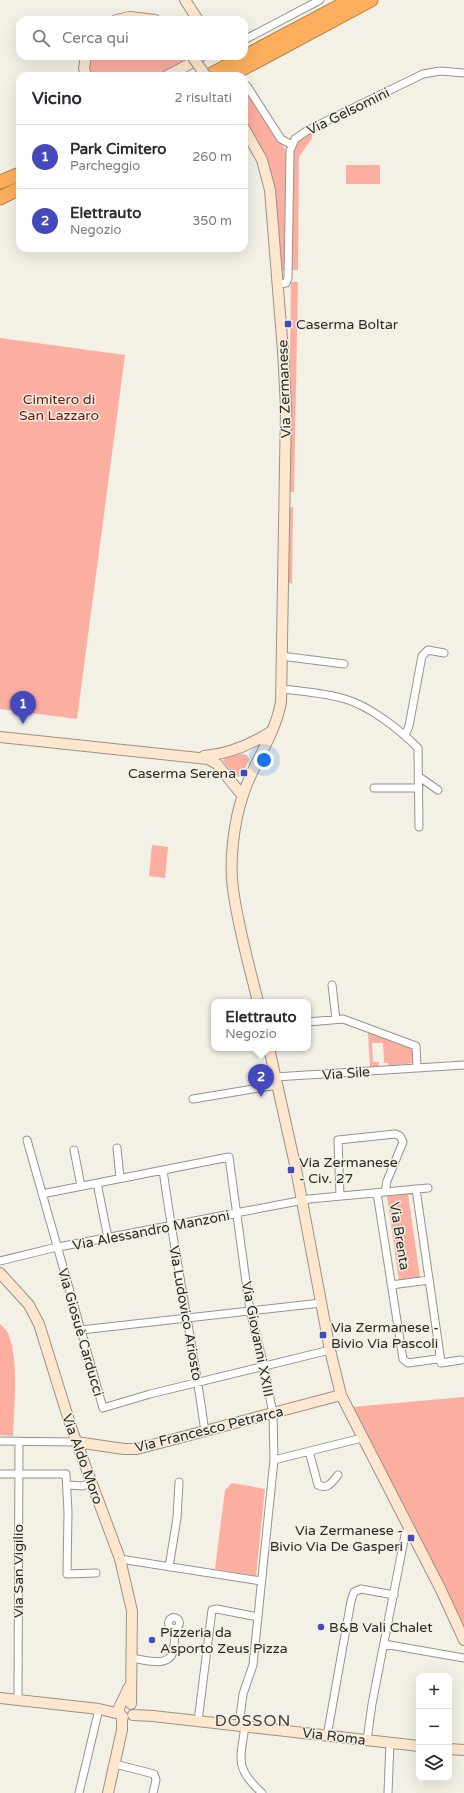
<!DOCTYPE html>
<html lang="it">
<head>
<meta charset="utf-8">
<style>
	body { margin:0; font-family:"Varela Round",sans-serif; background:#f7f7f7; color:#2b2b33 }
	.controls { position:absolute; right:12px; bottom:12px; display:grid; overflow:hidden; border-radius:8px; box-shadow:0 4px 16px #0002 }
	.controls button { width:36px; height:36px; display:grid; place-items:center; padding:0; border:0; border-bottom:1px solid #e1e1e2; background:#fff; color:#2b2b33; font:20px sans-serif }
	.you { position:absolute; left:264px; top:760px; width:14px; height:14px; margin:-10px; border:3px solid #fff; border-radius:50%; background:#1a73e8; box-shadow:0 0 0 6px #1a73e833 }
	.badge { display:grid; place-items:center; width:26px; height:26px; border-radius:50%; background:#4449be; color:#fff; font-size:13px; font-weight:700 }
	.pin { position:absolute; translate:-50% -33px; filter:drop-shadow(0 1px 2px #0008) }
	.pin::after { content:''; position:absolute; top:21px; width:14px; height:12px; background:inherit; clip-path:polygon(0 0,100% 0,50% 100%) }
	.popup { position:absolute; left:211px; top:999px; width:100px; height:52px; box-sizing:border-box; display:grid; place-content:center; border-radius:8px; background:#fff; filter:drop-shadow(0 1px 3px #0005); font-size:13px; white-space:nowrap; color:#7c7c81 }
	.popup b { font-size:15px; color:#2b2b33 }
	.popup::after { content:''; position:absolute; left:50%; top:100%; margin-left:-8px; border:8px solid transparent; border-top-color:#fff }
	.list { margin:0; padding:0; list-style:none }
	h2 { display:flex; justify-content:space-between; align-items:center; height:52px; margin:0; padding:0 16px; font-size:17px }
	h2 small { font-size:13px; font-weight:400; color:#7c7c81 }
	.list li { display:grid; grid-template-columns:26px 1fr auto; gap:12px; align-items:center; box-sizing:border-box; height:64px; padding:0 16px; border-top:1px solid #e1e1e2 }
	.list b { display:block; font-size:15px; white-space:nowrap }
	.list p { margin:0; font-size:13px; white-space:nowrap; color:#7c7c81 }
	.list em { font-size:13px; font-style:normal; color:#7c7c81 }
	.icon { flex:none; width:22px; height:22px; fill:none; stroke:currentColor; stroke-width:2; stroke-linecap:round; stroke-linejoin:round }
	.map { position:relative; flex:none; width:464px; height:1793px; overflow:hidden }
	.search { position:absolute; background:#fff; box-shadow:0 4px 16px #0002; left:16px; top:16px; width:232px; height:44px; display:flex; align-items:center; gap:10px; box-sizing:border-box; padding:0 14px; border-radius:12px; color:#7c7c81; font-size:15px }
	.panel { position:absolute; background:#fff; box-shadow:0 4px 16px #0002; left:16px; top:72px; width:232px; height:180px; border-radius:12px }
	.map>svg:first-child { display:block }
	.green { fill:#fcaea0 }
	.lines { fill:none; stroke-linecap:round; stroke-linejoin:round }
	.street-casing { stroke:#969489; stroke-width:9 }
	.secondary-casing { stroke:#969489; stroke-width:12 }
	.highway-casing { stroke:#b4804a; stroke-width:15 }
	.street { stroke:#fff; stroke-width:7 }
	.secondary { stroke:#fee7ce; stroke-width:10 }
	.highway { stroke:#fdaf5d; stroke-width:13 }
	.secondary-bridge-casing { stroke:#969489; stroke-width:12; stroke-linecap:butt }
	.secondary-bridge { stroke:#fee7ce; stroke-width:10 }
	.poi-dot { fill:#4449be; stroke:#f3f1e5; stroke-width:1.5 }
	.labels { text-anchor:middle; stroke-width:3; stroke-linejoin:round; paint-order:stroke }
	.street-label { font-size:14px; fill:#2b2a26; stroke:#f3f1e5 }
	.poi-label { font-size:14px; fill:#2b2a26; stroke:#f3f1e5; text-anchor:start }
	.park-label { font-size:14px; fill:#751006; stroke:#f3f1e5 }
	.quarter-label { font-size:16px; letter-spacing:1px; fill:#424037; stroke:#f3f1e5 }
</style>
</head>
<body>
<div class="map">
<svg width="464" height="1793" viewBox="0 0 464 1793">
	<rect width="100%" height="100%" fill="#f3f1e5"/>
	<path class="green" d="M 89,56 L 186,56 L 189,60 L 158,76 L 90,76 Z
		M 244,83 L 287,152 L 284,271 L 281,270 L 264,153 L 244,120 Z
		M 312,132 L 312,138 L 299,157 L 298,270 L 291,270 L 292,157 L 299,140 Z
		M 346,165 L 380,165 L 380,184 L 346,184 Z
		M 291,282 L 298,282 L 294,492 L 288,492 Z
		M 0,338 L 125,355 L 77,719 L 0,709 Z
		M 288,507 L 293,507 L 292,584 L 286,581 Z
		M 241,754 L 247,755 L 249,760 L 241,777 L 235,776 L 223,761 L 225,758 Z
		M 152,845 L 168,847 L 165,878 L 149,876 Z
		M 368,1032 L 410,1048 L 412,1050 L 413,1063 L 388,1066 L 388,1063 L 383,1063 L 384,1061 L 383,1043 L 372,1043 L 373,1062 L 379,1062 L 379,1066 L 370,1067 Z
		M 408,1194 L 420,1277 L 399,1280 L 387,1196 Z
		M 0,1324 C 3,1327 8,1331 9,1336 C 19,1362 14,1408 13,1436 L 0,1435 Z
		M 464,1397 L 464,1628 L 436,1568 L 364,1433 L 352,1407 Z
		M 232,1483 L 265,1489 L 256,1576 L 215,1569 L 225,1490 Z"/>
	<g class="lines">
		<defs>
			<path id="street" d="M 244,40 L 320,0
				M 247,86 L 281,139 L 292,145
				M 278,284 L 286,283 L 288,278 L 290,151 L 295,139 L 308,130 L 423,74 L 440,71 L 464,73
				M 281,656 L 344,664
				M 281,689 C 302,691 325,693 345,699 C 370,706 400,730 418,748 L 419,827
				M 405,735 L 409,726 L 422,656 L 428,650 L 444,653
				M 418,776 L 438,790
				M 374,788 L 419,788
				M 332,985 L 336,1019
				M 417,1068 L 464,1065
				M 275,1077 L 417,1068 L 416,1046 L 343,1019 L 308,1022
				M 193,1099 L 277,1085
				M 27,1140 L 103,1408 L 150,1394 L 330,1350
				M 117,1148 L 120,1178
				M 74,1150 L 81,1186
				M 163,1170 C 175,1258 193,1344 205,1432
				M 97,1183 L 108,1238
				M 377,1193 L 403,1359 L 408,1363 L 437,1359 L 440,1355 L 416,1189
				M 42,1194 L 229,1157 L 250,1311 L 264,1366 L 273,1414 L 274,1460 L 253,1665 L 243,1694 L 239,1725
				M 340,1196 L 338,1140 L 395,1134 L 400,1136 L 403,1142 L 387,1181 L 385,1192
				M 0,1261 L 53,1248 L 309,1199 L 428,1188
				M 391,1285 L 429,1280
				M 81,1330 L 321,1303
				M 440,1355 L 441,1363 L 461,1360
				M 0,1441 L 76,1442
				M 309,1451 L 318,1485 C 328,1490 332,1482 338,1475
				M 274,1460 L 362,1438
				M 0,1474 L 66,1474 L 68,1512 L 67,1574 L 96,1573
				M 67,1485 L 83,1486 L 91,1482
				M 120,1559 L 261,1581
				M 169,1567 L 177,1518 L 179,1482
				M168.5 1623a5.5 5.5 0 1 1 11 0a5.5 5.5 0 1 1-11 0Z
				M 384,1644 L 464,1658
				M 132,1658 C 144,1660 168,1668 173,1652 C 175,1645 174,1636 175,1629
				M 18,1700 L 19,1441
				M 198,1721 L 212,1610 L 217,1609 L 258,1617
				M 245,1726 C 240,1761 235,1768 262,1793
				M 327,1736 L 351,1601 L 354,1592 L 361,1589 L 394,1595
				M 367,1740 L 372,1704 L 405,1535 L 409,1526
				M 115,1764 L 154,1774 L 156,1780 L 153,1793
				M 79,1793 L 99,1709
				M 388,1793 L 390,1743"/>
			<path id="secondary" d="M 185,0 L 198,20
				M 116,20 L 130,17 L 155,20
				M 86,76 L 84,68 L 86,56
				M 167,76 L 197,60 L 201,56
				M 244,128 L 262,160 L 270,190 L 283,351 L 286,407 L 281,702 C 275,736 253,763 243,795 C 234,821 229,861 233,889 C 238,927 249,965 258,1002
				M 0,737 L 208,759 L 217,764 L 242,795
				M 204,756 C 228,754 252,744 272,731
				M 269,1048 L 296,1169 L 330,1350 L 341,1395 L 441,1590 L 464,1640
				M 0,1273 L 29,1305 L 39,1324 L 72,1430 L 120,1559 L 132,1611 L 131,1704
				M 76,1442 L 124,1449 L 137,1449 L 341,1395
				M 0,1698 L 99,1709 L 120,1714
				M 133,1715 L 153,1716 L 419,1746
				M 123,1717 L 119,1713 L 119,1708 L 129,1687
				M 449,1749 L 464,1750
				M 108,1793 L 122,1730 L 122,1717"/>
			<path id="highway" d="M 208,76 L 351,0
				M 229,76 L 371,0
				M 0,182 L 20,174
				M 0,198 L 20,188"/>
		</defs>
		<use href="#street" class="street-casing"/>
		<use href="#secondary" class="secondary-casing"/>
		<use href="#highway" class="highway-casing"/>
		<use href="#street" class="street"/>
		<use href="#secondary" class="secondary"/>
		<use href="#highway" class="highway"/>
		<defs>
			<path id="secondary-bridge" d="M 192,56 L 206,76"/>
		</defs>
		<use href="#secondary-bridge" class="secondary-bridge-casing"/>
		<use href="#secondary-bridge" class="secondary-bridge"/>
	</g>
	<g class="poi-dot">
		<rect x="284" y="320" width="8" height="8" rx="2"/>
		<rect x="240" y="769" width="8" height="8" rx="2"/>
		<rect x="287" y="1166" width="8" height="8" rx="2"/>
		<rect x="319" y="1331" width="8" height="8" rx="2"/>
		<rect x="407" y="1534" width="8" height="8" rx="2"/>
		<circle cx="321" cy="1627" r="4"/>
		<circle cx="152" cy="1640" r="4"/>
	</g>
	<g class="labels">
		<g class="street-label">
			<text transform="translate(348 111) rotate(-26)" y="5">Via Gelsomini</text>
			<text transform="translate(284 389) rotate(-92)" y="5">Via Zermanese</text>
			<text transform="translate(346 1073) rotate(-4)" y="5">Via Sile</text>
			<text transform="translate(151 1230) rotate(-11)" y="5">Via Alessandro Manzoni</text>
			<text transform="translate(400 1236) rotate(81)" y="5">Via Brenta</text>
			<text transform="translate(186 1313) rotate(80)" y="5">Via Ludovico Ariosto</text>
			<text transform="translate(81 1332) rotate(74)" y="5">Via Giosuè Carducci</text>
			<text transform="translate(258 1339) rotate(79)" y="5">Via Giovanni XXIII</text>
			<text transform="translate(209 1429) rotate(-14)" y="5">Via Francesco Petrarca</text>
			<text transform="translate(83 1459) rotate(70)" y="5">Via Aldo Moro</text>
			<text transform="translate(18 1571) rotate(-90)" y="5">Via San Vigilio</text>
			<text transform="translate(334 1736) rotate(7)" y="5">Via Roma</text>
		</g>
		<g class="poi-label">
			<text x="296" y="329">Caserma Boltar</text>
			<text x="236" y="778" text-anchor="end">Caserma Serena</text>
			<text x="299" y="1167">Via Zermanese<tspan x="299" dy="16">- Civ. 27</tspan></text>
			<text x="331" y="1332">Via Zermanese -<tspan x="331" dy="16">Bivio Via Pascoli</tspan></text>
			<text x="403" y="1535" text-anchor="end">Via Zermanese -<tspan x="403" dy="16">Bivio Via De Gasperi</tspan></text>
			<text x="329" y="1632">B&amp;B Vali Chalet</text>
			<text x="160" y="1637">Pizzeria da<tspan x="160" dy="16">Asporto Zeus Pizza</tspan></text>
		</g>
		<g class="park-label">
			<text x="59" y="404">Cimitero di<tspan x="59" dy="16">San Lazzaro</tspan></text>
		</g>
		<g class="quarter-label">
			<text x="253" y="1726">DOSSON</text>
		</g>
	</g>
</svg>
<div class="controls">
<button>+</button>
<button>−</button>
<button><svg class="icon" aria-label="layers" viewBox="0 0 24 24"><path d="M12 4l9 5-9 5-9-5zM3 14l9 5 9-5"/></svg></button>
</div>
<div class="you"></div>
<div class="pin badge" style="left:23px;top:724px">1</div>
<div class="pin badge" style="left:261px;top:1097px">2</div>
<div class="popup"><b>Elettrauto</b>Negozio</div>
<div class="search"><svg class="icon" aria-label="search" viewBox="0 0 24 24"><circle cx="10" cy="10" r="6"/><path d="M15 15l6 6"/></svg>Cerca qui</div>
<section class="panel">
<h2>Vicino<small>2 risultati</small></h2>
<ul class="list">
<li><span class="badge">1</span><div><b>Park Cimitero</b><p>Parcheggio</p></div><em>260 m</em></li>
<li><span class="badge">2</span><div><b>Elettrauto</b><p>Negozio</p></div><em>350 m</em></li>
</ul>
</section>
</div>
</body>
</html>
